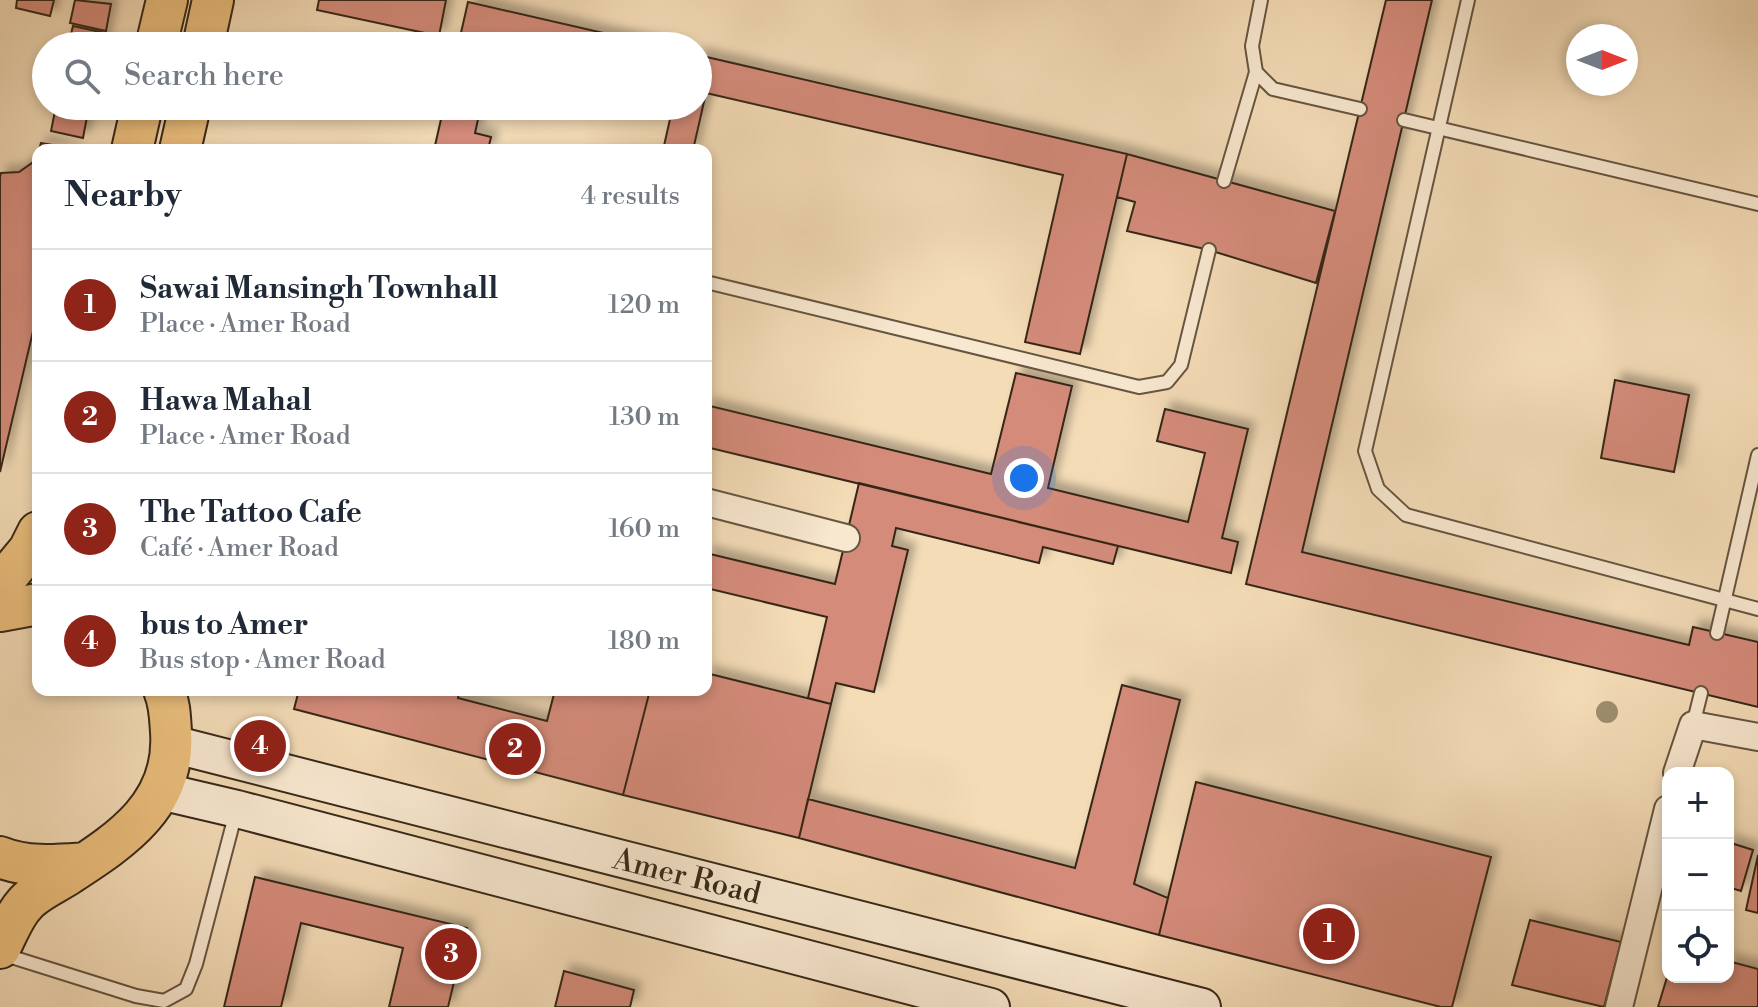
<!DOCTYPE html>
<html lang="en">
<head>
<meta charset="utf-8">
<style>
	body { margin:0; font-family:"Libre Bodoni",serif; background:#f6f6f7; color:#1f2937 }
	.controls { position:absolute; right:24px; bottom:24px; display:grid; overflow:hidden; border-radius:16px; box-shadow:0 4px 12px #0003 }
	.controls button { width:72px; height:72px; display:grid; place-items:center; padding:0; border:0; border-bottom:2px solid #e0e1e3; background:#fff; color:#1f2937; font:40px sans-serif }
	.compass { position:absolute; left:1566px; top:24px; width:72px; height:72px; border-radius:50%; background:#fff; box-shadow:0 4px 12px #0003; rotate:90deg }
	.you { position:absolute; left:1024px; top:478px; width:28px; height:28px; margin:-20px; border:6px solid #fff; border-radius:50%; background:#1a73e8; box-shadow:0 0 0 12px #1a73e833 }
	.badge { display:grid; place-items:center; width:52px; height:52px; border-radius:50%; background:#8f2418; color:#fff; font-size:26px; font-weight:700 }
	.pin { position:absolute; translate:-50% -50%; border:4px solid #fff; box-shadow:0 2px 8px #0006 }
	.list { margin:0; padding:0; list-style:none }
	h2 { display:flex; justify-content:space-between; align-items:center; height:104px; margin:0; padding:0 32px; font-size:34px }
	h2 small { font-size:26px; font-weight:400; color:#747a83 }
	.list li { display:grid; grid-template-columns:52px 1fr auto; gap:24px; align-items:center; box-sizing:border-box; height:112px; padding:0 32px; border-top:2px solid #e0e1e3 }
	.list b { display:block; font-size:30px; white-space:nowrap }
	.list p { margin:0; font-size:26px; white-space:nowrap; color:#747a83 }
	.list em { font-size:26px; font-style:normal; color:#747a83 }
	.icon { flex:none; width:44px; height:44px; fill:none; stroke:currentColor; stroke-width:2; stroke-linecap:round; stroke-linejoin:round }
	.map { position:relative; flex:none; width:1758px; height:1007px; overflow:hidden }
	.search { position:absolute; background:#fff; box-shadow:0 4px 12px #0003; left:32px; top:32px; width:680px; height:88px; display:flex; align-items:center; gap:20px; box-sizing:border-box; padding:0 28px; border-radius:44px; color:#747a83; font-size:30px }
	.panel { position:absolute; background:#fff; box-shadow:0 4px 12px #0003; left:32px; top:144px; width:680px; height:552px; border-radius:16px }
	.map>svg:first-child { display:block }
	.building { fill:#d48b7a; stroke:#362818; stroke-width:2; filter:url(#shadow) }
	.lines { fill:none; stroke-linecap:round; stroke-linejoin:round }
	.lane-casing { stroke:#665540; stroke-width:16 }
	.street-casing { stroke:#665540; stroke-width:30 }
	.secondary-casing { stroke:#362818; stroke-width:40 }
	.primary-casing { stroke:#362818; stroke-width:44 }
	.lane { stroke:#f8e8d0; stroke-width:12 }
	.street { stroke:#f8e8d0; stroke-width:26 }
	.secondary { stroke:#f8e8d0; stroke-width:36 }
	.primary { stroke:#eabe7c; stroke-width:40 }
	.tree { fill:#9e8e70 }
	.labels { text-anchor:middle; stroke-width:8; stroke-linejoin:round; paint-order:stroke }
	.street-label { font-size:30px; fill:#362818; stroke:#f8e8d0 }
</style>
</head>
<body>
<div class="map">
<svg width="1758" height="1007" viewBox="0 0 1758 1007">
	<defs>
		<filter id="shadow"><feDropShadow dx="7" dy="-7" stdDeviation="4" flood-color="#0004"/></filter>
	</defs>
	<rect width="100%" height="100%" fill="#f4dcb7"/>
	<filter id="stains"><feTurbulence type="fractalNoise" baseFrequency=".0025" numOctaves="4"/><feColorMatrix values="0 0 0 0 .2 0 0 0 0 .09 0 0 0 0 .02 0 0 0 .5 -.17"/></filter>
	<radialGradient id="worn" r=".72"><stop offset=".6" stop-color="#630" stop-opacity="0"/><stop offset="1" stop-color="#630" stop-opacity=".3"/></radialGradient>
	<path class="building" d="M 17,0 L 54,0 L 50,16 L 16,8 Z
		M 75,0 L 111,4 L 106,31 L 70,23 Z
		M 319,0 L 446,0 L 439,36 L 317,10 Z
		M 1386,0 L 1432,0 L 1302,552 L 1689,645 L 1693,627 L 1758,642 L 1758,707 L 1246,584 Z
		M 468,2 L 660,46 L 458,46 Z
		M 73,26 L 105,33 L 102,46 L 68,46 Z
		M 698,55 L 1127,154 L 1080,354 L 1025,342 L 1063,175 L 706,93 L 693,150 L 663,150 L 673,106 L 698,106 Z
		M 56,106 L 89,106 L 83,138 L 51,131 Z
		M 444,106 L 481,106 L 475,133 L 491,137 L 488,150 L 434,150 Z
		M 41,143 L 76,149 L 39,150 Z
		M 38,154 L 38,310 L 0,472 L 0,177 L 1,173 L 19,172 L 36,160 Z
		M 1127,154 L 1335,211 L 1316,283 L 1209,250 L 1127,231 L 1135,202 L 1117,197 Z
		M 1016,373 L 1072,386 L 1048,488 L 1188,522 L 1205,453 L 1157,441 L 1165,409 L 1248,429 L 1222,538 L 1238,542 L 1231,573 L 706,447 L 706,405 L 991,474 Z
		M 1615,380 L 1689,395 L 1674,472 L 1601,458 Z
		M 859,483 L 1118,546 L 1113,564 L 1043,547 L 1039,563 L 896,528 L 892,546 L 908,550 L 874,692 L 836,683 L 831,704 L 808,698 L 827,617 L 706,588 L 706,553 L 835,584 Z
		M 706,673 L 831,704 L 799,838 L 623,795 L 650,690 L 706,690 Z
		M 1122,685 L 1180,700 L 1134,884 L 1168,898 L 1159,935 L 799,838 L 808,799 L 1075,868 Z
		M 299,690 L 460,690 L 458,698 L 547,721 L 555,690 L 650,690 L 623,795 L 294,709 Z
		M 1196,782 L 1491,857 L 1452,1007 L 1441,1007 L 1159,935 Z
		M 1728,842 L 1753,850 L 1741,891 L 1728,887 Z
		M 1758,855 L 1758,913 L 1746,910 Z
		M 255,877 L 467,928 L 448,1007 L 389,1007 L 403,948 L 301,923 L 281,1007 L 224,1007 Z
		M 1530,920 L 1621,942 L 1604,1007 L 1512,985 Z
		M 1728,961 L 1758,969 L 1758,1007 L 1658,1007 L 1668,974 L 1668,977 L 1728,977 Z
		M 564,971 L 634,990 L 630,1007 L 555,1007 Z"/>
	<g class="lines">
		<defs>
			<path id="lane" d="M 1261,0 L 1252,46 L 1256,72 L 1273,89 L 1360,109
				M 1468,0 L 1365,451 L 1378,489 L 1406,515 L 1758,609
				M 1404,120 L 1758,204
				M 1224,181 L 1256,72
				M 706,282 L 1139,387 L 1167,382 L 1181,365 L 1209,250
				M 1717,633 L 1758,455
				M 1693,725 L 1701,693
				M 2,954 L 136,996 L 164,1001 L 186,989 L 196,964 L 236,812"/>
			<path id="street" d="M 706,502 L 846,538
				M 1677,773 L 1693,725 L 1758,737
				M 1619,1007 L 1668,809"/>
			<path id="secondary" d="M 172,744 L 1202,1007
				M 160,791 L 237,809 L 991,1007"/>
			<path id="primary" d="M 156,46 L 167,0
				M 203,46 L 213,0
				M 132,150 L 142,106
				M 180,150 L 190,106
				M 0,585 L 29,550 L 38,532
				M 0,611 L 38,604
				M 0,857 C 27,868 57,865 85,863
				M 0,948 C 7,934 14,916 24,905 C 34,892 56,883 69,874 C 123,839 176,804 171,732 C 170,717 170,704 164,690"/>
		</defs>
		<use href="#lane" class="lane-casing"/>
		<use href="#street" class="street-casing"/>
		<use href="#secondary" class="secondary-casing"/>
		<use href="#primary" class="primary-casing"/>
		<use href="#lane" class="lane"/>
		<use href="#street" class="street"/>
		<use href="#secondary" class="secondary"/>
		<use href="#primary" class="primary"/>
	</g>
	<circle class="tree" cx="1607" cy="712" r="11"/>
	<g class="labels">
		<g class="street-label">
			<text transform="translate(687 876) rotate(14)" y="10">Amer Road</text>
		</g>
	</g>
	<rect width="100%" height="100%" filter="url(#stains)"/>
	<rect width="100%" height="100%" fill="url(#worn)"/>
</svg>
<div class="controls">
<button>+</button>
<button>−</button>
<button><svg class="icon" aria-label="locate" viewBox="0 0 24 24"><circle cx="12" cy="12" r="6"/><path d="M12 2v4M12 18v4M2 12h4M18 12h4"/></svg></button>
</div>
<svg class="compass" viewBox="-18 -18 36 36"><path d="M0-13l5 13h-10z" fill="#e53935"/><path d="M0 13l5-13h-10z" fill="#747a83"/></svg>
<div class="you"></div>
<div class="pin badge" style="left:1329px;top:934px">1</div>
<div class="pin badge" style="left:515px;top:749px">2</div>
<div class="pin badge" style="left:451px;top:954px">3</div>
<div class="pin badge" style="left:260px;top:746px">4</div>
<div class="search"><svg class="icon" aria-label="search" viewBox="0 0 24 24"><circle cx="10" cy="10" r="6"/><path d="M15 15l6 6"/></svg>Search here</div>
<section class="panel">
<h2>Nearby<small>4 results</small></h2>
<ul class="list">
<li><span class="badge">1</span><div><b>Sawai Mansingh Townhall</b><p>Place · Amer Road</p></div><em>120 m</em></li>
<li><span class="badge">2</span><div><b>Hawa Mahal</b><p>Place · Amer Road</p></div><em>130 m</em></li>
<li><span class="badge">3</span><div><b>The Tattoo Cafe</b><p>Café · Amer Road</p></div><em>160 m</em></li>
<li><span class="badge">4</span><div><b>bus to Amer</b><p>Bus stop · Amer Road</p></div><em>180 m</em></li>
</ul>
</section>
</div>
</body>
</html>
